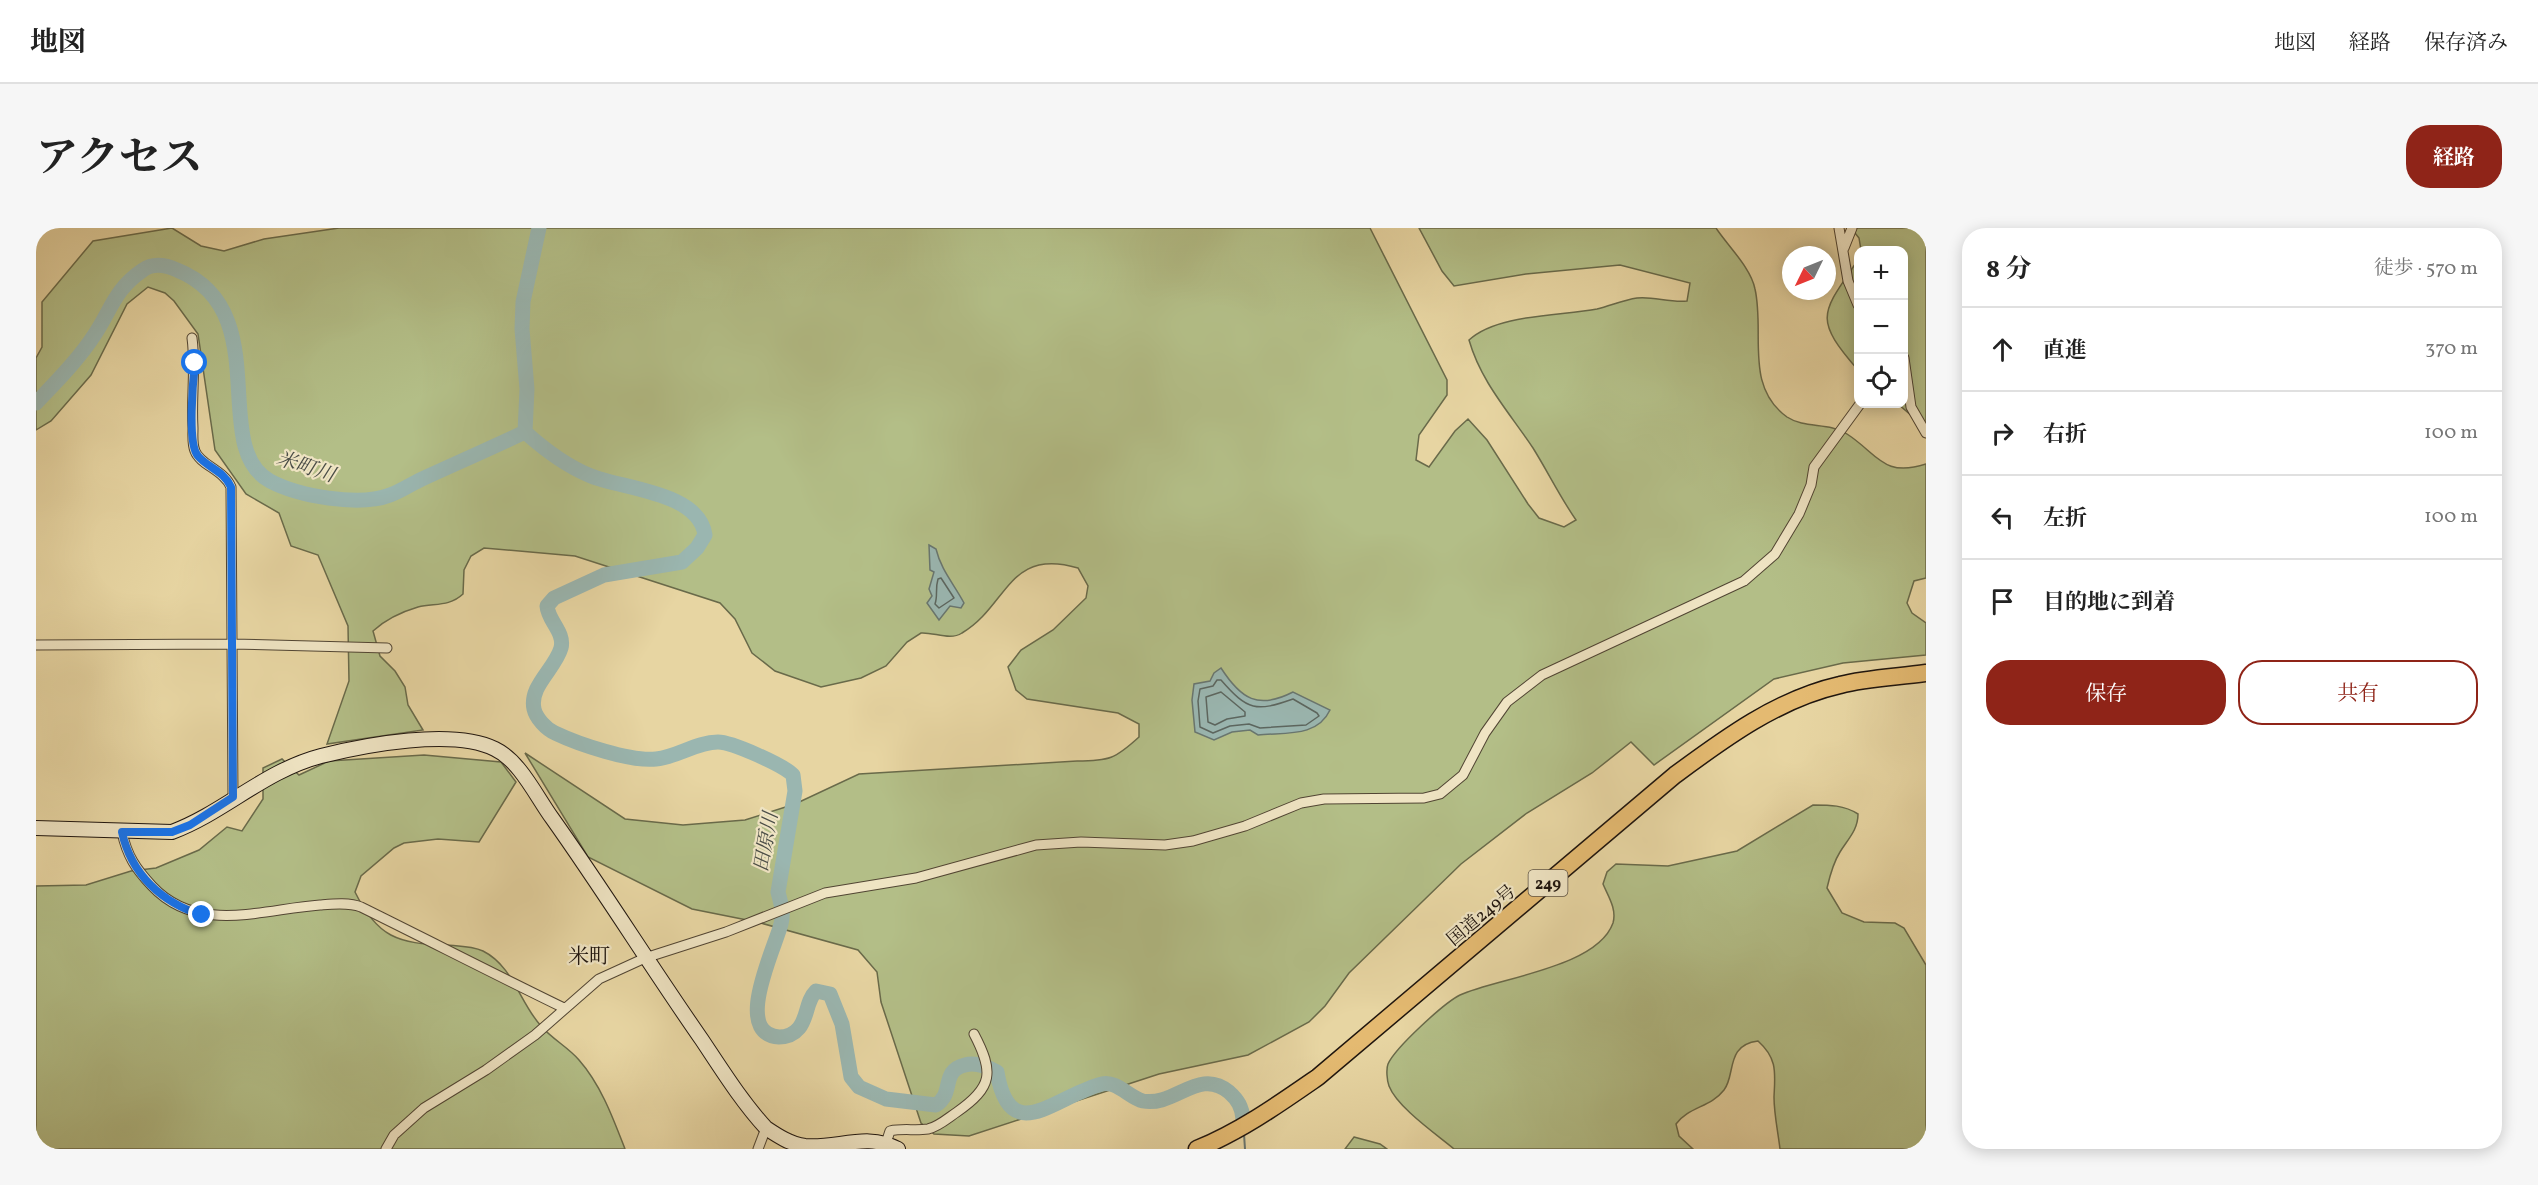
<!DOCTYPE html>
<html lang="ja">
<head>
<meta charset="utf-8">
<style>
	body { margin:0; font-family:Vollkorn,"Noto Serif JP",serif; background:#f6f6f6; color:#222 }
	.controls { position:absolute; right:18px; top:18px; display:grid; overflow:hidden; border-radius:12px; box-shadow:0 3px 15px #0003 }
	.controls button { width:54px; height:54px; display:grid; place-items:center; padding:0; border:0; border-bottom:2px solid #e0e0e0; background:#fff; color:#222; font:30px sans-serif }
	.compass { position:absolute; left:1746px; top:18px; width:54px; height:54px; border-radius:50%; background:#fff; box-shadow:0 3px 15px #0003; rotate:227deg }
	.stop { position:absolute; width:18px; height:18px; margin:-14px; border:4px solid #1a73e8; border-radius:50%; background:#fff }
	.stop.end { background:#1a73e8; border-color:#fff; box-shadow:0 2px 6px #0008 }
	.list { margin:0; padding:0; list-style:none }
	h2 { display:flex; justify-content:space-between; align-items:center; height:78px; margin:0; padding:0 24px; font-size:26px }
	h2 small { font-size:20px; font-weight:400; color:#767676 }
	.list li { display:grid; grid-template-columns:39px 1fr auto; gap:18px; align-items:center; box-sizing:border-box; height:84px; padding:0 24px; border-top:2px solid #e0e0e0 }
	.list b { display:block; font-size:22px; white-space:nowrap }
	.list em { font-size:20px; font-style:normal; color:#767676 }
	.actions { display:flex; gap:12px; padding:18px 24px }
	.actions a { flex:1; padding:14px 0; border:2px solid #8f2418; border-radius:24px; text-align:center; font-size:21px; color:#8f2418 }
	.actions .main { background:#8f2418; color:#fff }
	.icon { flex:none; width:33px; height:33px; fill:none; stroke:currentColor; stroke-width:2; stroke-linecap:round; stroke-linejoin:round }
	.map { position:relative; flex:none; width:1890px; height:921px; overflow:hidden; border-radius:24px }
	header { display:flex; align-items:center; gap:36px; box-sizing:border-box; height:84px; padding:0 30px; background:#fff; border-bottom:2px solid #e0e0e0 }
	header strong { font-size:28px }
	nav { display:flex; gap:33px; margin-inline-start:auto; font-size:21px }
	.intro { display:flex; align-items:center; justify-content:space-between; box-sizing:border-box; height:144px; padding:0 36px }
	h1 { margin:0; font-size:42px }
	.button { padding:15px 27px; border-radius:24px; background:#8f2418; color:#fff; font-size:21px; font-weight:700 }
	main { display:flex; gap:36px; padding:0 36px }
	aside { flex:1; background:#fff; border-radius:24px; box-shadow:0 3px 15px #0003 }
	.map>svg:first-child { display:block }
	.green { fill:#b3be87; stroke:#696a4a; stroke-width:1.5 }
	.water { fill:#9ab6b0; stroke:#69766f; stroke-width:1.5 }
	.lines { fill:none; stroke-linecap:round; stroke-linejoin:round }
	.shore { stroke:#5c665f; stroke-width:1.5 }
	.stream { stroke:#69766f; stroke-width:2 }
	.river { stroke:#9ab6b0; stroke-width:15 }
	.street-casing { stroke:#514533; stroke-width:11 }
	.secondary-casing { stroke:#1f150e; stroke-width:16 }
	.highway-casing { stroke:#1f150e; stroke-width:19 }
	.street { stroke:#efe4c3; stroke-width:9 }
	.secondary { stroke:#efe4c3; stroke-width:14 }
	.highway { stroke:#e4ba71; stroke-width:16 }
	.route { stroke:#1a73e8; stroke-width:8 }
	.labels { text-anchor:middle; stroke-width:4.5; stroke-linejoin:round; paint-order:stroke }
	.shield { fill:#efe4c3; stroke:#5d5344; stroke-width:1.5 }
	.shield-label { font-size:16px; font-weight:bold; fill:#1f150e }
	.street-label { font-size:18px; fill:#1f150e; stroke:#efe4c3 }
	.water-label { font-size:20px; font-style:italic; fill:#4a4d47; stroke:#efe4c3 }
	.quarter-label { font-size:21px; fill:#1f150e; stroke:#efe4c3 }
</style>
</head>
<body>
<header>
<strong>地図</strong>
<nav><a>地図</a><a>経路</a><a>保存済み</a></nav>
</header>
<div class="intro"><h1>アクセス</h1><a class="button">経路</a></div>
<main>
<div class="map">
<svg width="1890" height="921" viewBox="0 0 1890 921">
	<rect width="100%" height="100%" fill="#e7d5a2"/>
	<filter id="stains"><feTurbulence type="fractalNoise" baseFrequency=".00333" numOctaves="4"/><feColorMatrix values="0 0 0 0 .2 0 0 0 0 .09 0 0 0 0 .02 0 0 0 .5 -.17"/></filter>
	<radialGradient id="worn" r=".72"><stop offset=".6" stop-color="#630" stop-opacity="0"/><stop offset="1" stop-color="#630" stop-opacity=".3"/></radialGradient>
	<path class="green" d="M 136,0 L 165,18 L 188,23 L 228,11 L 303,0 L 1334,0 L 1411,152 L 1411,167 L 1383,207 L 1380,232 L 1393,239 L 1419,203 L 1432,191 L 1451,212 L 1492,276 L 1503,290 L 1528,299 L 1540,292 C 1524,269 1512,244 1497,220 C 1473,184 1445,154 1433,112 C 1461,86 1524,88 1561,81 C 1574,78 1587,72 1601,70 C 1617,68 1634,75 1651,73 L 1654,55 L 1584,37 L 1490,46 L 1418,58 L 1406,43 L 1383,0 L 1680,0 C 1692,18 1715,40 1719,61 C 1729,105 1708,158 1751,189 C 1769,201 1793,194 1811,206 C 1842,226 1847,250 1890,236 L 1890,350 L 1878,353 L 1871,375 L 1876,385 L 1890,395 L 1890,427 L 1807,435 L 1738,451 L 1618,537 L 1595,514 L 1556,545 L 1491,585 L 1425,636 L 1313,745 L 1289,778 L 1273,794 L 1212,827 L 1123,846 L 933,908 L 898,906 L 885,895 L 845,774 L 841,744 L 822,722 L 721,694 L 656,681 L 552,629 L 489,525 L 589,591 L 647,597 L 709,592 L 759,576 L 823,546 L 1041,533 C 1073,533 1079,531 1103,509 L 1103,496 L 1082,485 L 991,471 L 980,462 L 972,439 L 985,422 L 1017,402 L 1050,370 L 1052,358 L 1042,340 C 972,319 972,378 926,405 C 914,413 898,404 885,405 L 871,414 L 850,438 L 825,450 L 785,459 L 739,443 L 716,425 L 699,391 L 684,375 L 539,328 L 448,320 L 435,328 L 428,342 L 427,366 C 413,379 399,375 382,379 C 365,384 350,391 337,403 L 344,428 L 359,443 L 369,459 L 372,477 L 387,502 L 291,516 L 313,453 L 312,398 L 282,327 L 255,318 L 243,285 L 210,266 L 179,222 L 162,106 L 138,73 L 129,65 L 112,59 L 91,76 L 55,147 L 15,193 L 0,202 L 0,130 L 6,119 L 6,74 L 57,13 Z
		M 1815,0 L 1890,0 L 1890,200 L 1862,176 L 1868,176 L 1868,22 L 1825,22 L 1823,10 Z
		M 1822,32 L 1822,142 C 1777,90 1785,86 1822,32 Z
		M 388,527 L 465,534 L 480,554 L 443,614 L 402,611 L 368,615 L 358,620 L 325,648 L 319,664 C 341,709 362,716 411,717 C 422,718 436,718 447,723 C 477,738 484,775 505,798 C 516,811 532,819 543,832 C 565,857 577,890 589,921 L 0,921 L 0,658 L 50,657 L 95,643 L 120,640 L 163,622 L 191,599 L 206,603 L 227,571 L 227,540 L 246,531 L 263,547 L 293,533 Z
		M 1777,577 C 1794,577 1808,577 1822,586 C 1822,602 1812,611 1804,624 C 1797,635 1794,647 1791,660 L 1806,685 L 1828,694 L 1859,695 L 1868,700 L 1890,737 L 1890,921 L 1744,921 C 1742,904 1738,886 1738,869 C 1739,845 1742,831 1722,813 C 1689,817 1700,847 1688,862 C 1675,879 1652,879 1640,896 L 1643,908 L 1657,921 L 1418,921 C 1400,906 1361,879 1353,858 C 1351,853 1350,841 1352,836 C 1359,820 1408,775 1424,767 C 1461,750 1561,740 1577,695 C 1581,681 1572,668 1567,656 L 1571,644 L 1580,636 L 1632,638 L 1701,623 Z
		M 1318,909 L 1344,916 L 1351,921 L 1309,921 Z"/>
	<path class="water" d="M 893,317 L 900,321 C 905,342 918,356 928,375 L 925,380 L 914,378 L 903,392 L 891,375 L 896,368 L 893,361 L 898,344 L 894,342 Z
		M 1185,440 C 1205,471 1222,482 1257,464 L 1294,482 C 1281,510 1248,504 1222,507 L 1214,502 L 1196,504 L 1178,512 L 1159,504 L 1156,472 L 1158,456 L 1174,453 L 1178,445 Z"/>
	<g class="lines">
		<path class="shore" d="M 905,350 L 918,370 L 903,380 L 899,376 C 902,367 899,361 902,351 Z
			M 1181,452 L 1185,452 C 1212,483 1220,484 1257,471 L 1281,485 L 1283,488 L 1270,497 L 1224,500 L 1213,496 L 1194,498 L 1177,505 L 1164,499 L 1162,473 L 1164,461 L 1177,458 Z
			M 1185,464 L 1209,484 L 1209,488 L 1191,491 L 1179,497 L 1172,494 L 1170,469 Z"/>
		<path class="stream" d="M 1208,906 L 1209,921"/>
		<path class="river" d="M 0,175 C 20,154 43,131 59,106 C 76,80 79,61 107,42 C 118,34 130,37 141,42 C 241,82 172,219 234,253 C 262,268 323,279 354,267 C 365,263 375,256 386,251 C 421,235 455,220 489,204
			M 489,204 C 509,222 530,238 555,248 C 587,261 663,264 669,307 L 661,320 L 646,334 L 568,347 L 518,370 L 511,378 C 512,393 529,404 525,420 C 519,441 493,458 498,481 C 500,490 510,501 519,505 C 542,516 595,534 620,531 C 642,529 660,514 682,514 C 696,514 747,537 757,547 L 759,563 L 742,664 C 745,676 748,684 745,696 C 739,720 696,806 743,809 C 750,809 758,806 763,800 C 772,789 770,773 780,763 L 794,766 L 806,796 L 815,849 L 823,859 L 850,871 L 900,877 C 919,865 904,843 929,837 C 940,834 952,839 961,844 C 974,921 1019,868 1066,856 C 1080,852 1094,870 1107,873 C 1139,879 1163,839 1193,864 C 1202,872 1206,879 1207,891
			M 489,204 L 491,161 L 486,101 L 487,74 L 503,0"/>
		<defs>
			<path id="street" d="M 1803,0 L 1812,53 L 1822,77
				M 1808,20 L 1816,0
				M 156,110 C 160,140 155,169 157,200 C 157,207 156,216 159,223 C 164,237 188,242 195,259 L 197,569
				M 1868,130 L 1875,179 L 1890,205
				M 0,417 L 196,416 L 351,420
				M 86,604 C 91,628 100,641 116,658 C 162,707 227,681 284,677 C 296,676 313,674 325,679 C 392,712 460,747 528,780
				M 850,915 L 854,903 C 867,900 879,903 892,901 C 902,899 912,890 921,884 C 957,859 958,844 938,806
				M 350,921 L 358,907 L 388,880 L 450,842 L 499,807 L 563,751 L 609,730 L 690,704 L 789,665 L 880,650 L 1000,617 L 1045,614 L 1129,617 L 1157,613 L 1209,598 L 1265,575 L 1288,571 L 1388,570 L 1404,566 L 1427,547 L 1449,505 L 1471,474 L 1506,447 L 1708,353 L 1739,326 L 1763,286 L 1775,257 L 1778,239 L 1824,176
				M 722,921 L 730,900"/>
			<path id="secondary" d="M 0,600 L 136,604 C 189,584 228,543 285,528 C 329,517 417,500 459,521 C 484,533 500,568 516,590 C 568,663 615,739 666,812 C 686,842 706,874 730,900 C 742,908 754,916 769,918 C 801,921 831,904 862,921"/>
			<path id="highway" d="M 1161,921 C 1205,903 1243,876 1282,849 L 1639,547 C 1689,510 1742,471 1804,457 C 1831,450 1862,449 1890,445"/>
		</defs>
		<use href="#street" class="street-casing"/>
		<use href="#secondary" class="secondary-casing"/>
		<use href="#highway" class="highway-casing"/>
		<use href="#street" class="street"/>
		<use href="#secondary" class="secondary"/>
		<use href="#highway" class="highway"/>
	</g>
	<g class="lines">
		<path class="route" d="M 159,135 C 157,152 151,216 162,228 C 172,240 188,243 195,259 L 197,569 L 154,597 L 136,604 L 86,604 C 95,646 126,675 166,687"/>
	</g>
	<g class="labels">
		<rect class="shield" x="1492.5" y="642" width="39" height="26" rx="4.5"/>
		<g class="shield-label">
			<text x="1512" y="661">249</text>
		</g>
		<g class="street-label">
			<text transform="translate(1445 687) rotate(-40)" y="6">国道249号</text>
		</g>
		<g class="water-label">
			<text transform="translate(270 238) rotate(18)" y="7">米町川</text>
			<text transform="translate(729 614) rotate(-80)" y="7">田原川</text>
		</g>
		<g class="quarter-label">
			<text x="553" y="735">米町</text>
		</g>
	</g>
	<rect width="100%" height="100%" filter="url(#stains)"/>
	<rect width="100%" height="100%" fill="url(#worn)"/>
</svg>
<div class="controls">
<button>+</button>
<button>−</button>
<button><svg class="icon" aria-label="locate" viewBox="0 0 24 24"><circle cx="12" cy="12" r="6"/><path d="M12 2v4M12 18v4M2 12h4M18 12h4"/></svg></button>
</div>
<svg class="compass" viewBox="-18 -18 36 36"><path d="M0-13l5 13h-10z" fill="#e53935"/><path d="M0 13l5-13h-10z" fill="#767676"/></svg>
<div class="stop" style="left:159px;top:135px"></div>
<div class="stop end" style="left:166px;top:687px"></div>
</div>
<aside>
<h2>8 分<small>徒歩 · 570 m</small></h2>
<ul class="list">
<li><svg class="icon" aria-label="ahead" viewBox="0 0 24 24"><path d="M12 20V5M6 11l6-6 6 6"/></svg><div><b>直進</b></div><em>370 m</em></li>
<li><svg class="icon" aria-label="right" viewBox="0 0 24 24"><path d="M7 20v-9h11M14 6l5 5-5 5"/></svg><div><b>右折</b></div><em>100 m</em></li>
<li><svg class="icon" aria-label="left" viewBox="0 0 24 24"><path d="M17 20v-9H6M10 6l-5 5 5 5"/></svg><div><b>左折</b></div><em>100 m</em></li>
<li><svg class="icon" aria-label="arrive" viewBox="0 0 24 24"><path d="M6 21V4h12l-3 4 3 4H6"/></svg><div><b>目的地に到着</b></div></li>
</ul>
<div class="actions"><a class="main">保存</a><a>共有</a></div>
</aside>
</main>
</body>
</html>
